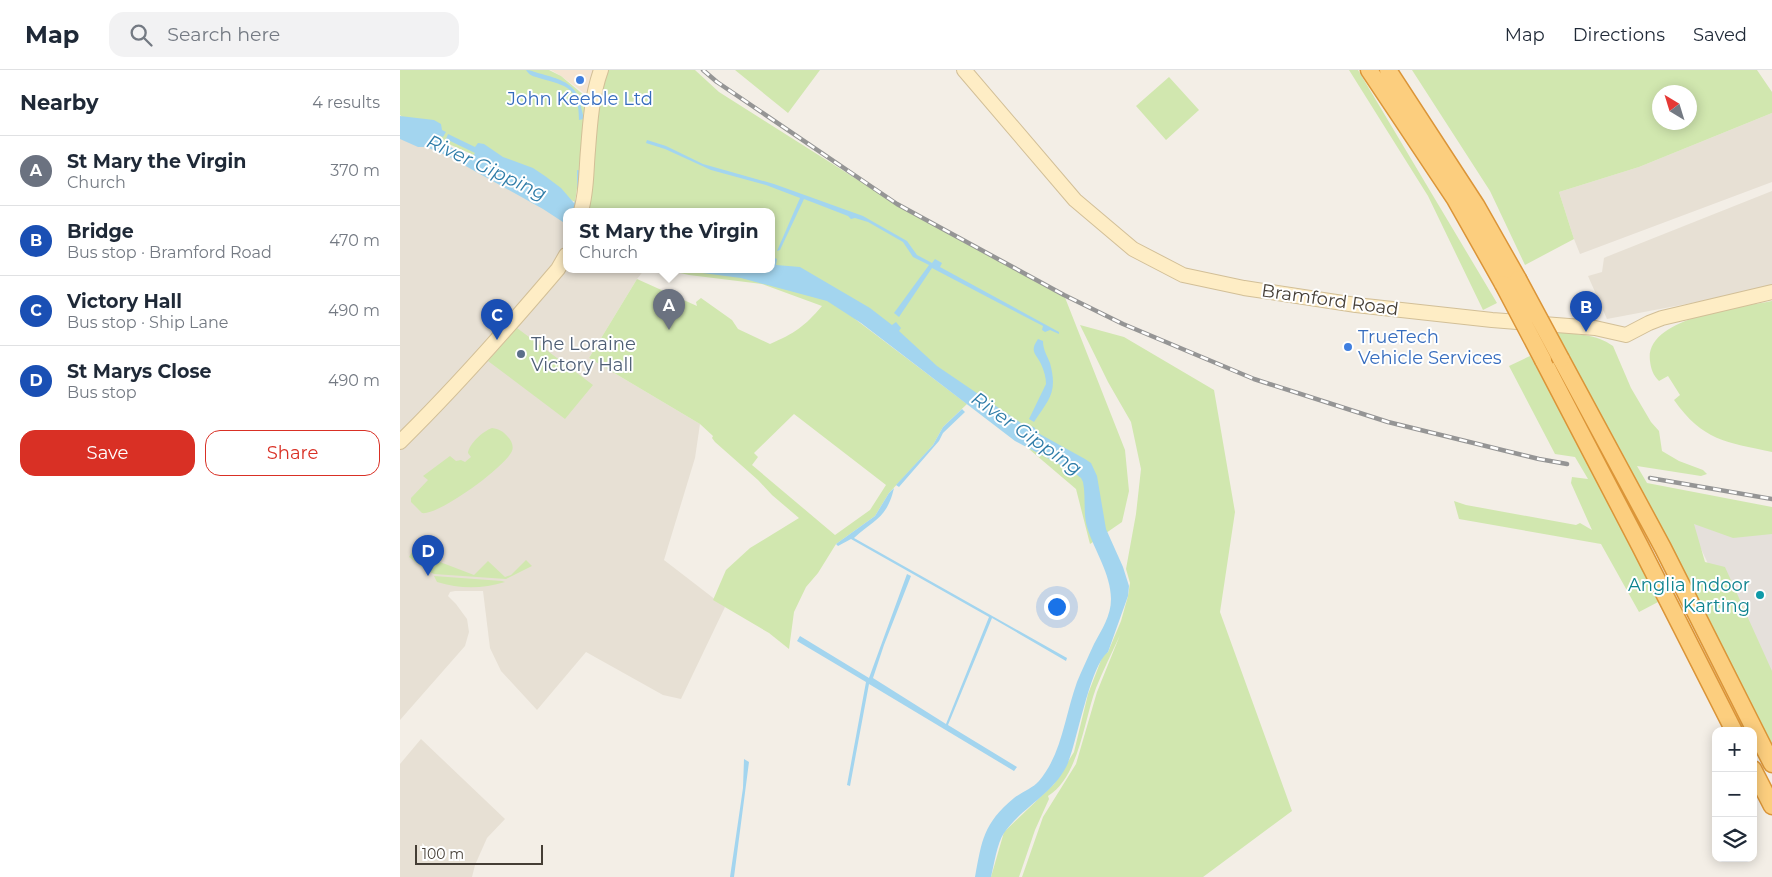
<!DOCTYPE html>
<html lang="en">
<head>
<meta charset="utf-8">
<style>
	body { margin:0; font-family:Montserrat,sans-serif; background:#f2f2f3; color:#1f2937 }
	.controls { position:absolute; right:15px; bottom:15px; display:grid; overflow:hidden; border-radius:10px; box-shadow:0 2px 12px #0003 }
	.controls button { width:45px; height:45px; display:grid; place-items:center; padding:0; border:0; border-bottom:1px solid #e0e1e3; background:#fff; color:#1f2937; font:25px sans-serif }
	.compass { position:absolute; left:1252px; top:15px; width:45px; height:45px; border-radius:50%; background:#fff; box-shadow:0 2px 12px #0003; rotate:322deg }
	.scale { position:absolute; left:15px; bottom:12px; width:128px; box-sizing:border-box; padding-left:5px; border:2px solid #453e35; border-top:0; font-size:14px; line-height:18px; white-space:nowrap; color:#453e35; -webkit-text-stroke:4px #fff; paint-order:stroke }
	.you { position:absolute; left:656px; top:536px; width:18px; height:18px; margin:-12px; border:4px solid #fff; border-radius:50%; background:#1a73e8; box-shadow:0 0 0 8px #1a73e833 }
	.badge { display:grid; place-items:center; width:32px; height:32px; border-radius:50%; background:#d93025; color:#fff; font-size:16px; font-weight:700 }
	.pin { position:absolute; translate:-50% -41px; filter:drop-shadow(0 1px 2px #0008) }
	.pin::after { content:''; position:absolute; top:26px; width:18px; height:15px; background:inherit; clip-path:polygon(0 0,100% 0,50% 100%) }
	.popup { position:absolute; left:163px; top:138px; width:212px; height:65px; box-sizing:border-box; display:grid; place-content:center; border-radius:10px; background:#fff; filter:drop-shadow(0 1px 4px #0005); font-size:16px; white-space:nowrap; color:#747a83 }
	.popup b { font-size:19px; color:#1f2937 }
	.popup::after { content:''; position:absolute; left:50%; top:100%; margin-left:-10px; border:10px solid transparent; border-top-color:#fff }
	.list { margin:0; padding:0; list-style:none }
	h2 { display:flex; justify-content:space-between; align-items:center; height:65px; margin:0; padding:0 20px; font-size:21px }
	h2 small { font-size:16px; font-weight:400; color:#747a83 }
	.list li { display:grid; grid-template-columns:32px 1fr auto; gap:15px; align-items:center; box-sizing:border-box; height:70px; padding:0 20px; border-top:1px solid #e0e1e3 }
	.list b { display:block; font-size:19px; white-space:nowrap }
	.list p { margin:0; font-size:16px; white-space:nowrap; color:#747a83 }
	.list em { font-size:16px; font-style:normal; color:#747a83 }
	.actions { display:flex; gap:10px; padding:15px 20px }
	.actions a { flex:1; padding:11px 0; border:1px solid #d93025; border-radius:15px; text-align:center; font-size:18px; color:#d93025 }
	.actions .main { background:#d93025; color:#fff }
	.icon { flex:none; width:28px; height:28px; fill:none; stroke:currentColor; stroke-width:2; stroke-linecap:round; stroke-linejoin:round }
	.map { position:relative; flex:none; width:1372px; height:807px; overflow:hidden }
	header { display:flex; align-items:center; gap:30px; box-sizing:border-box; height:70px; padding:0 25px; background:#fff; border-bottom:1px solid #e0e1e3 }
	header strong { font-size:24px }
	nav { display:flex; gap:28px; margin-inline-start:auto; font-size:18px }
	.search { width:350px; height:45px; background:#f2f2f3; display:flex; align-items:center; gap:12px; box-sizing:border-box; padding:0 18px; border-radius:15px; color:#747a83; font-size:19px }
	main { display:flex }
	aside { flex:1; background:#fff }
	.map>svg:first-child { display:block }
	.residential { fill:#e7e0d4 }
	.commercial { fill:#f5e4d1 }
	.industrial { fill:#e5e0db }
	.green { fill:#d1e7af; fill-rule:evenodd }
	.water { fill:#a3d5ef }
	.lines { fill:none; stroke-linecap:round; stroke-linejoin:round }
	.secondary-casing { stroke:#d2bf97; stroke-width:16 }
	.trunk-casing { stroke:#db9538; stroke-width:19 }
	.secondary { stroke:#feedc5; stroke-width:14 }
	.trunk { stroke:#fcce7e; stroke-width:16 }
	.rail-casing { stroke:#959595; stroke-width:4.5 }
	.rail { stroke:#fff; stroke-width:2.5; stroke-dasharray:8; stroke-linecap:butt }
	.trunk-bridge-casing { stroke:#db9538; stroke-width:19; stroke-linecap:butt }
	.trunk-bridge { stroke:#fcce7e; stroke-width:16 }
	.shop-dot { fill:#3f7fe0; stroke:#fff; stroke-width:2 }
	.service-dot { fill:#5c6f8a; stroke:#fff; stroke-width:2 }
	.culture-dot { fill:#0f9aa8; stroke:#fff; stroke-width:2 }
	.labels { text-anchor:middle; stroke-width:4; stroke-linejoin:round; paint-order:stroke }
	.shop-label { font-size:18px; fill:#366cbe; stroke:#fff }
	.street-label { font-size:18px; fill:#453e35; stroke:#fff }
	.service-label { font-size:18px; fill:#4e5e75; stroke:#fff; text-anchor:start }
	.culture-label { font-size:18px; fill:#0d838f; stroke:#fff; text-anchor:end }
	.water-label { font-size:19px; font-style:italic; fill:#2e7ca8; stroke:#fff }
</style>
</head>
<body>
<header>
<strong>Map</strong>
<div class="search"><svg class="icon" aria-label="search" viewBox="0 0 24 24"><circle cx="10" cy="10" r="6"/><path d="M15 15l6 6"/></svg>Search here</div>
<nav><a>Map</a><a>Directions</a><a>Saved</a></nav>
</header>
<main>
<aside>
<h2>Nearby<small>4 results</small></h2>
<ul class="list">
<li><span class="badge" style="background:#6b7280">A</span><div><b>St Mary the Virgin</b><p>Church</p></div><em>370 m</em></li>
<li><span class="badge" style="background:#1a4fb4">B</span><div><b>Bridge</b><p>Bus stop · Bramford Road</p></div><em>470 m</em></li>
<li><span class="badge" style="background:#1a4fb4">C</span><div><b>Victory Hall</b><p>Bus stop · Ship Lane</p></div><em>490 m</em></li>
<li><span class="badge" style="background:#1a4fb4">D</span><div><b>St Marys Close</b><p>Bus stop</p></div><em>490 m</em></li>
</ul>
<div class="actions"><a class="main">Save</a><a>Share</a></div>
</aside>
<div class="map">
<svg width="1372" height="807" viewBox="0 0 1372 807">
	<rect width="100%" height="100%" fill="#f3eee6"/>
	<path class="residential" d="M 1372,43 L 1372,112 L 1180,184 L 1174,169 L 1159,122 L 1239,97 Z
		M 0,49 L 166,146 L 166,199 L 245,199 L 237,209 L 189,288 L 300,354 L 295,388 L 264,490 L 325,537 L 281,629 L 263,625 L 186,582 L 137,640 L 101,601 L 90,578 L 83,521 L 55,521 L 50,522 L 48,526 L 56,534 L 67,549 L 69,562 L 65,576 L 0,650 Z
		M 1372,121 L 1372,215 L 1318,228 L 1207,249 L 1188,206 L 1202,202 L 1204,188 L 1206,187 Z
		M 21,669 L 105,749 L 87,768 L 75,795 L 72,807 L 0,807 L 0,694 Z"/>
	<path class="commercial" d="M 151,0 L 196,0 L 187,25 L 161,6 Z"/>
	<path class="industrial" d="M 1280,434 L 1372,446 L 1372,630 Z"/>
	<path class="green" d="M 0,0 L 149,0 L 161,6 L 185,26 L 180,98 L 175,132 L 122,106 L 21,62 L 0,45 Z
		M 203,0 L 295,0 L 319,22 L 488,129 L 664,225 L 725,380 L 729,421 L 722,452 L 690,474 L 676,419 L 609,362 L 478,257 L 455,249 L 567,334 L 543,357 L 533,375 L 489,423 L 475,446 L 436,474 L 418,503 L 406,517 L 394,542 L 389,579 L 369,563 L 313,530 L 326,500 L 350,478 L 399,448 L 372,425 L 358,410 L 315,372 L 312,368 L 313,366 L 300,354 L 189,288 L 237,209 L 297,236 L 296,232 L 301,228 L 332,250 L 338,259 L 370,274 C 395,263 404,257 422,236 L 362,214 L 289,205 L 262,199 L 372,199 L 372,141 L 186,141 ZM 394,344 L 486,415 L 470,440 L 435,465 L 352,395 L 358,387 L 354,383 Z
		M 335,0 L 420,0 L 388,43 Z
		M 949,0 L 958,0 L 1097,233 L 1083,240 L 1028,126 Z
		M 1012,0 L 1357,0 L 1372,22 L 1372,43 L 1239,97 L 1159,122 L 1174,169 L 1125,195 L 1090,121 ZM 1260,22 L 1290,22 L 1290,52 L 1260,52 Z
		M 769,7 L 799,40 L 766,70 L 736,36 Z
		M 1372,231 L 1372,382 C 1326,372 1303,371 1274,330 L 1280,325 L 1268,306 L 1259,311 C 1253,305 1251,299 1250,291 C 1244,247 1342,237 1372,231 Z
		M 680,255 L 724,267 L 814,320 L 835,442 L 820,542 L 892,741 L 803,807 L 622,807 L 643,747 L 676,694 L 697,622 L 720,565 C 712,583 703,600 696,618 C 684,650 679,707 648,726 L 649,729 L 635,760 L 619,807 L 591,807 L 604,762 L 654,714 L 674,682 L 688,624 L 703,585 L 708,582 L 721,551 L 728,526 L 730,513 L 726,499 L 736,444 L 741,399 L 731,352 L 708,312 Z
		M 117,258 L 193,315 L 165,349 L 88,291 Z
		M 1156,262 C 1175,264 1197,264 1213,276 L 1231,318 L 1251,352 L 1259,361 L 1262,381 L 1279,391 L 1303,400 L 1307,404 L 1301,406 L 1237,396 L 1247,413 L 1372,437 L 1372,464 L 1333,468 L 1294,454 L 1305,492 L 1325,497 L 1372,601 L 1372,680 Z
		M 1130,286 L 1168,353 L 1260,531 L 1239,542 L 1201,474 L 1059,449 L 1054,431 L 1066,435 L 1176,455 L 1180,453 L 1192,460 L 1171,413 L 1172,407 L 1188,409 L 1175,387 L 1155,384 L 1109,296 Z
		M 92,358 C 99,359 103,361 108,367 C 111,370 114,376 112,381 C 105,397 38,446 22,443 L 11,432 L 11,428 L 28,410 L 23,406 L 50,386 L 56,391 L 61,390 L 65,392 L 71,387 L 68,383 C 69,374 83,361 92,358 Z
		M 21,474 L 40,492 L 74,505 L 88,491 L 105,507 L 111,505 L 126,490 L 132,496 L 106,509 L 34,504 L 26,500 L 9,487 L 15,477 L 19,477 Z
		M 34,506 L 102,511 L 105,512 C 82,519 60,519 37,512 Z"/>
	<path class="water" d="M 126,0 C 132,0 136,3 142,4 C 158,9 170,11 179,27 L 181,28 L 179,29 L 184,49 L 179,50 C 179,17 167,16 139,8 C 133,6 130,6 126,0 Z
		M 0,46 L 34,50 L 41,54 L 42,60 L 46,62 L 43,67 L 40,66 L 37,68 L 39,71 L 72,88 L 75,83 L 46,69 L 48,64 L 75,77 L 78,73 L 84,74 L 103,87 L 133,98 L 145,106 L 161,118 L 174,133 L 177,128 L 177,100 L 181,101 L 182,141 L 166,141 L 166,154 L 143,139 L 46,85 L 26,77 L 18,77 L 0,69 Z
		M 247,70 L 266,76 L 303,94 L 374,114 L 463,146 L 507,171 L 517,185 L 532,193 L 535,189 L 542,193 L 540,197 L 659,262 L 659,264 L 650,260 L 645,262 L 642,260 L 643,256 L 532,198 L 499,247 L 494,243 L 529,195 L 513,187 L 503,172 L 468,152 L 455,148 L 451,149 L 448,146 L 404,129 L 380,180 L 377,181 L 400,128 L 366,115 L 311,100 L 265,79 L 246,73 Z
		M 375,188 L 377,189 L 376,195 L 400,197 L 470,238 L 492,255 L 496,252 L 501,258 L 499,261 L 537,296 L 624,355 L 634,357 L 638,363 L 685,389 L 691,393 L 697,406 L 706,459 L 723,497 L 729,516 L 728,526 L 708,582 C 690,596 678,668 668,693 C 655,723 622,737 604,763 C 597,773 594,795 591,807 L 575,807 C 582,770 583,754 614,728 C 622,722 633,718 639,711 C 662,684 665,645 677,612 C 682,600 688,587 694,574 C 702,559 711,546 711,529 C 711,504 694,480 687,457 C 683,443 686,426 683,412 L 681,408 L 672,401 L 615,371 L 461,253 L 427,231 L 341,208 L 272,199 L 372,199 L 372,194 Z
		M 638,269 L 643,271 C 643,280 647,285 650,293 C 658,323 649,329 634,352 L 629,349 L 646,314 C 646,307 644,301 641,294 C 636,283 629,282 638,269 Z
		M 562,339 L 565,342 L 543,363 L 539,371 L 499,417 L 496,415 L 533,375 L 543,357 Z
		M 494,418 C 487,448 475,449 454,468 L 667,588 L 666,591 L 592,548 L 548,655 L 617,697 L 614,701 L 469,614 L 450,716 L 447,715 L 466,612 L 397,571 L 400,566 L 469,608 L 507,504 L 511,506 L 484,575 L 473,608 L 546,654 L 589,547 L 451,469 L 438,476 L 436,474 L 475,446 L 489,423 Z
		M 344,689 L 349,692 L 334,807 L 330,807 L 343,718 Z"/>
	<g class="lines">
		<defs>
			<path id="secondary" d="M 564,0 L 675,130 L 733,179 L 783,205 L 844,218 L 956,235 L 1092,250 L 1195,258 L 1226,265 L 1249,253 L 1262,248 L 1372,222
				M 181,141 C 187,121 186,101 188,80 C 190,53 192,25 201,0
				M 0,372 C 56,317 107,259 158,199 L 166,185"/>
			<path id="trunk" d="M 969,0 L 1055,129 L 1103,214
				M 988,0 L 1076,135 L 1118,209
				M 1161,289 L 1263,478 L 1372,694
				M 1143,290 L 1240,476 L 1334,661
				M 1353,699 L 1372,736"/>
		</defs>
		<use href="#secondary" class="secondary-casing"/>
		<use href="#trunk" class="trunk-casing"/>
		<use href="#secondary" class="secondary"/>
		<use href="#trunk" class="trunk"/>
		<defs>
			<path id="rail" d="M 303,0 L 317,12 L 497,134 L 664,225 L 723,254 L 854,309 L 988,352 L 1139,389 L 1167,394
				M 1250,408 L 1372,429"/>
		</defs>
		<use href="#rail" class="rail-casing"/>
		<use href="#rail" class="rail"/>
		<defs>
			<path id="trunk-bridge" d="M 1118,209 L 1161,289
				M 1103,214 L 1143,290"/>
		</defs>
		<use href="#trunk-bridge" class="trunk-bridge-casing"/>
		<use href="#trunk-bridge" class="trunk-bridge"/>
	</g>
	<g class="shop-dot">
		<circle cx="180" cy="10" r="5"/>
		<circle cx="948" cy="277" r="5"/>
	</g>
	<circle class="service-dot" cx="121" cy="284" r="5"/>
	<circle class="culture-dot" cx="1360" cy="525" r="5"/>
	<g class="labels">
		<g class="shop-label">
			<text x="180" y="35">John Keeble Ltd</text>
			<text x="958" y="273" text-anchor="start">TrueTech<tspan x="958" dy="21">Vehicle Services</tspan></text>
		</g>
		<g class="street-label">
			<text transform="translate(930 230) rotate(8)" y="6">Bramford Road</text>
		</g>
		<g class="service-label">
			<text x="131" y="280">The Loraine<tspan x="131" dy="21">Victory Hall</tspan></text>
		</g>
		<g class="culture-label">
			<text x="1350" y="521">Anglia Indoor<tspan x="1350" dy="21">Karting</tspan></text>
		</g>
		<g class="water-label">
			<text transform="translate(87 97) rotate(25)" y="7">River Gipping</text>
			<text transform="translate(627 363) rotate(35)" y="7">River Gipping</text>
		</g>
	</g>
</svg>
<div class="controls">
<button>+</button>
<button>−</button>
<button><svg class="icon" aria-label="layers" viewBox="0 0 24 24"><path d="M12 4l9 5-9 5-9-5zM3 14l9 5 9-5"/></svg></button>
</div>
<svg class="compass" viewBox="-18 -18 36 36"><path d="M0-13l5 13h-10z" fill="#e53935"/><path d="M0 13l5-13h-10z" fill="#747a83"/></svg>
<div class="scale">100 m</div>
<div class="you"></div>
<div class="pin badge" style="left:269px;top:260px;background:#6b7280">A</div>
<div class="popup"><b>St Mary the Virgin</b>Church</div>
<div class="pin badge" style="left:1186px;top:262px;background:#1a4fb4">B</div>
<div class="pin badge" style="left:97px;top:270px;background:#1a4fb4">C</div>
<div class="pin badge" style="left:28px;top:506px;background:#1a4fb4">D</div>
</div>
</main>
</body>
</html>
